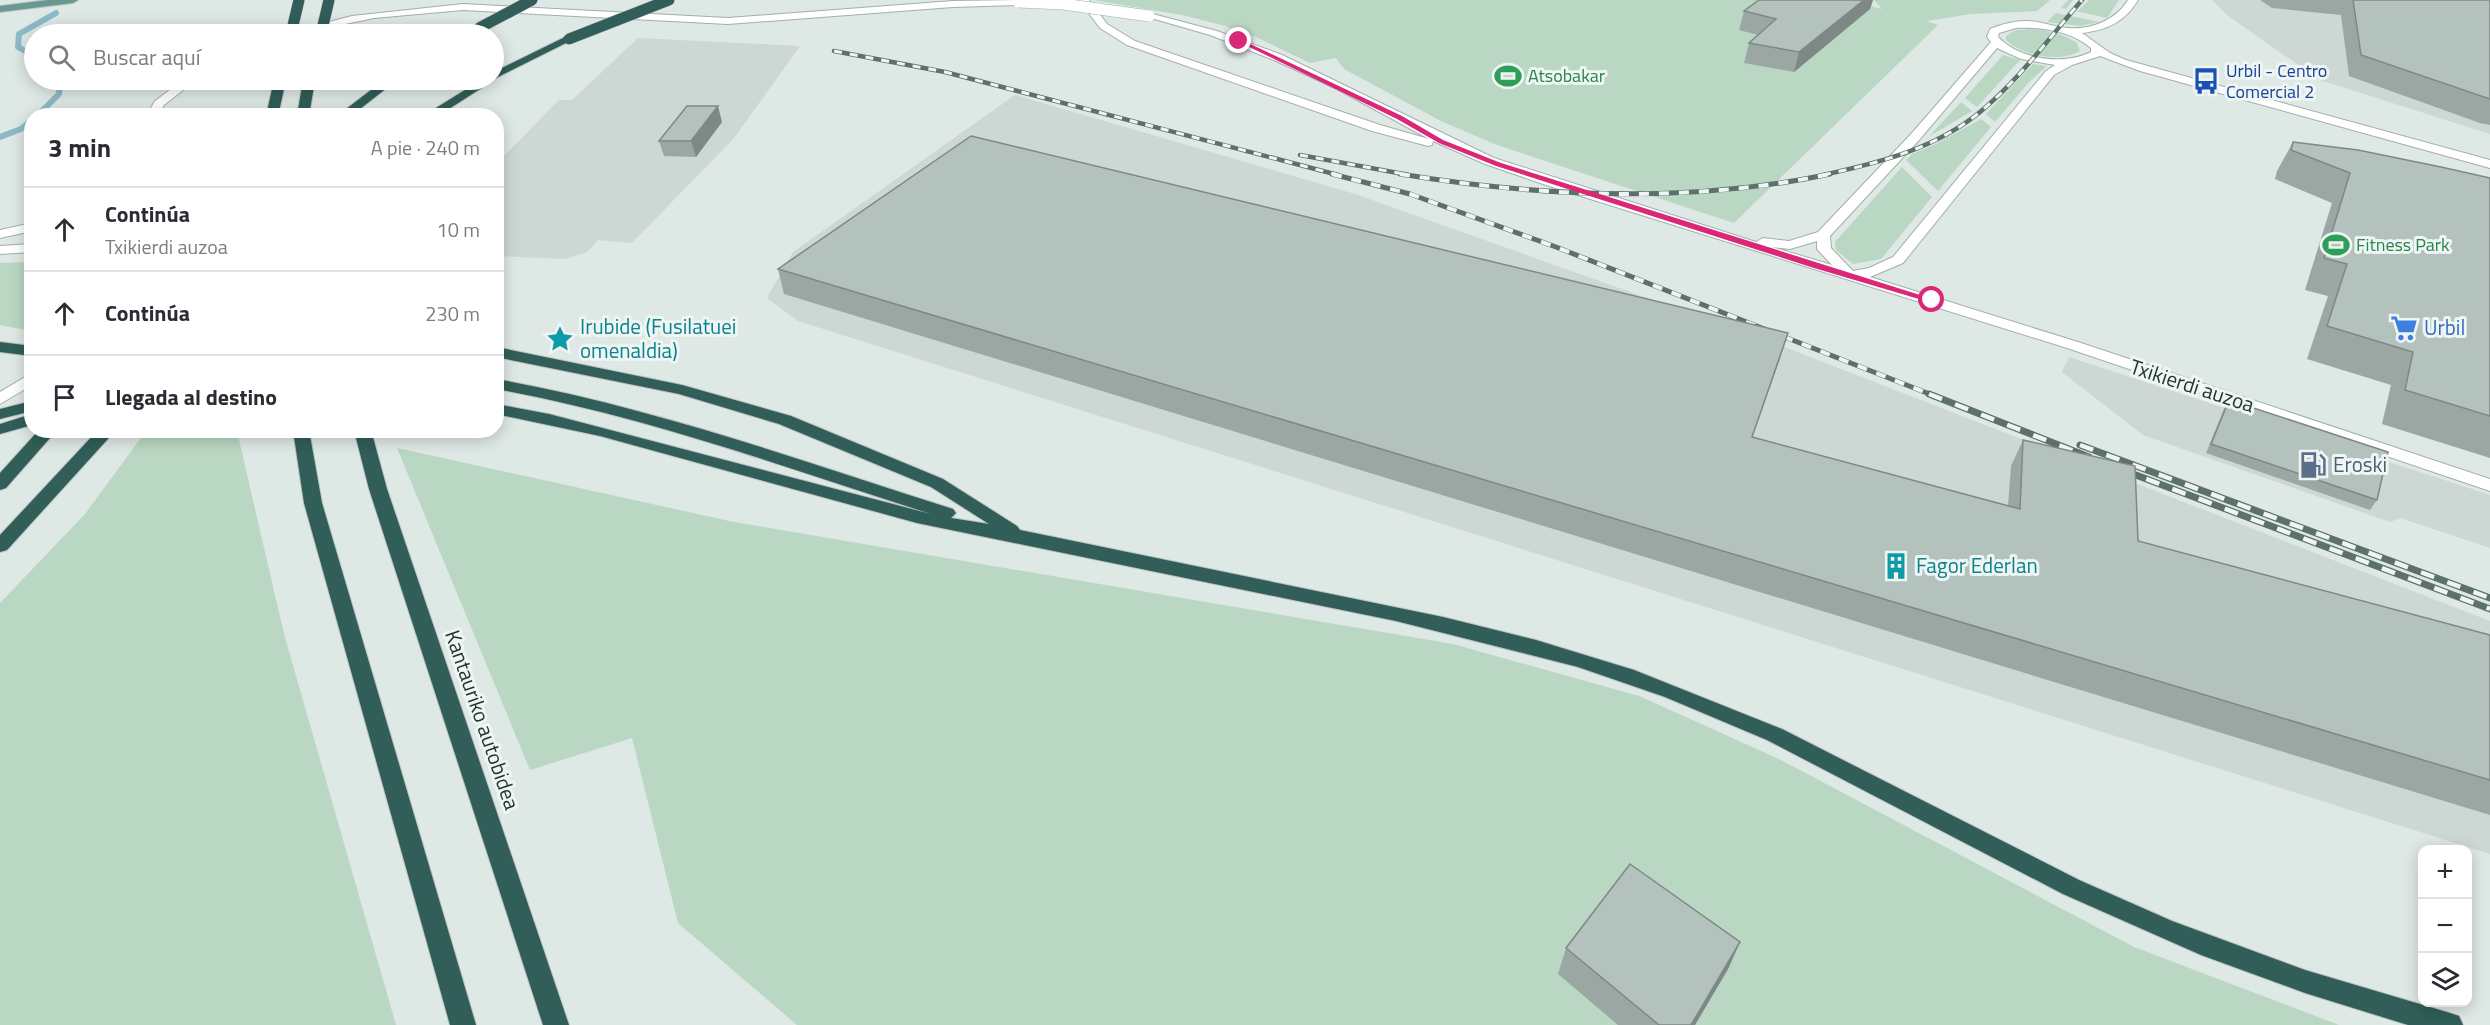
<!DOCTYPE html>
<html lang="es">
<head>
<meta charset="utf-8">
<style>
	body { margin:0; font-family:"Titillium Web",sans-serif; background:#f7f7f7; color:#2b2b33 }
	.controls { position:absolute; right:18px; bottom:18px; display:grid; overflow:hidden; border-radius:12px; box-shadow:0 3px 15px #0003 }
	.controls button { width:54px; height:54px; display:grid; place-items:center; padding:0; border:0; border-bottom:2px solid #e1e1e2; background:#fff; color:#2b2b33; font:30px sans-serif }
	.stop { position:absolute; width:18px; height:18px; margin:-14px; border:4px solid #db2777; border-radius:50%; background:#fff }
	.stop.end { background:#db2777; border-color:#fff; box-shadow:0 2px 6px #0008 }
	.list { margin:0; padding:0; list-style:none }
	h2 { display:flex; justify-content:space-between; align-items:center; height:78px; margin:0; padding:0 24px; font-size:26px }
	h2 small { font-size:20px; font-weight:400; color:#7c7c81 }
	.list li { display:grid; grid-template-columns:39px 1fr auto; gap:18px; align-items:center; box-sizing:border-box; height:84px; padding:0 24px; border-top:2px solid #e1e1e2 }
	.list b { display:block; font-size:22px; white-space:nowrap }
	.list p { margin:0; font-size:20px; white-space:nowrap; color:#7c7c81 }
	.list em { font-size:20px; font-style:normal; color:#7c7c81 }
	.icon { flex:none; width:33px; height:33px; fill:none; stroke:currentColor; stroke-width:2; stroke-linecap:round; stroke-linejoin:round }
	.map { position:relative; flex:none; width:2490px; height:1025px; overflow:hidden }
	.search { position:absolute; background:#fff; box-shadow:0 3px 15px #0003; left:24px; top:24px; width:480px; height:66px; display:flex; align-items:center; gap:15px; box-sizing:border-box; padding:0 21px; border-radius:33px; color:#7c7c81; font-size:22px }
	.panel { position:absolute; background:#fff; box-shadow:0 3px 15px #0003; left:24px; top:108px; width:480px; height:330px; border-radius:24px }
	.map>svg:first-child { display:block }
	.built { fill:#cdd7d3 }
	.green { fill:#bad7c3 }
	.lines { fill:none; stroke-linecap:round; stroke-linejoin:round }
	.stream { stroke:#8cbac7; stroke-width:6 }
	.minor-casing { stroke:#a2afab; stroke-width:2 }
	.major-casing { stroke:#bdc3c1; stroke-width:2 }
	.highway-casing { stroke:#bdc3c1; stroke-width:2 }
	.minor { fill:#fff; fill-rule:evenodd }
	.major { fill:#68988f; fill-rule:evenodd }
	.highway { fill:#315e58; fill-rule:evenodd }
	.rail-far2-casing { stroke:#5c716d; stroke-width:4.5 }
	.rail-far1-casing { stroke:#5c716d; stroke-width:5 }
	.rail-casing { stroke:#5c716d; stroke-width:7 }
	.rail-far2 { stroke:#eef5f2; stroke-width:3; stroke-dasharray:8; stroke-linecap:butt }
	.rail-far1 { stroke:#eef5f2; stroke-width:4; stroke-dasharray:10; stroke-linecap:butt }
	.rail { stroke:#eef5f2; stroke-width:4.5; stroke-dasharray:14; stroke-linecap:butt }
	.minor-bridge-casing { stroke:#a2afab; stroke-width:12; stroke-linecap:butt }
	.highway-bridge-casing { stroke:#bdc3c1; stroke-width:12; stroke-linecap:butt }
	.minor-bridge { stroke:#fff; stroke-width:11 }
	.highway-bridge { stroke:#315e58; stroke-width:11 }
	.wall { fill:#9ba7a3 }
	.shaded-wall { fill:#7e8884 }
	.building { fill:#b4c2bd; stroke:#7e8884; stroke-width:1.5 }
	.route { fill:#db2777 }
	.labels { text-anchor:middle; stroke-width:6; stroke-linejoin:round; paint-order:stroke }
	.far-transit-label { font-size:18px; fill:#164399; stroke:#eef5f2; text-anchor:start }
	.far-leisure-label { font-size:18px; fill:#27864d; stroke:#eef5f2; text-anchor:start }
	.culture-label { font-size:21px; fill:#0d838f; stroke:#eef5f2; text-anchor:start }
	.shop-label { font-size:21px; fill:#366cbe; stroke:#eef5f2; text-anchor:start }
	.street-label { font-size:21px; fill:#223631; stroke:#eef5f2 }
	.service-label { font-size:21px; fill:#4e5e75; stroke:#eef5f2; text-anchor:start }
</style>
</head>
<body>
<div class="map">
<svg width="2490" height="1025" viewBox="0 0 2490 1025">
	<rect width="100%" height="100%" fill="#dee8e4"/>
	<path class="built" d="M 2212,0 L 2490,0 L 2490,134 L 2320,80 L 2228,16 Z
		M 638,38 L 800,46 L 734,138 L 632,243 L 598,240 L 587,252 L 565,259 L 497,256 L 497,163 L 559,100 L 572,100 Z
		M 1015,95 L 1355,194 L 1782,346 L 2490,621 L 2490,854 L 798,321 L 767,298 L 793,252 Z
		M 2069,357 L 2490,495 L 2490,548 L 2400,518 L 2390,522 L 2143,435 L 2062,372 Z"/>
	<path class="green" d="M 1094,0 L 1843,0 L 1882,9 L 1874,0 L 2050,0 L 2037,11 L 1971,14 L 1927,21 L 1938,25 L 1734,223 L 1497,145 L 1441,121 L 1344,69 L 1336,58 L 1310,63 L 1256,37 L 1225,26 L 1187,16 Z
		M 2068,0 L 2073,0 L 2066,9 L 2078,11 L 2089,0 L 2119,0 L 2107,18 L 2061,8 Z
		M 2056,13 L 2099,22 L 2080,26 L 2047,22 Z
		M 2016,30 C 2037,28 2059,31 2077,43 L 2080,51 C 2060,63 2023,56 2006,40 L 2006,36 Z
		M 2003,55 L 2020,60 L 1977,107 L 1965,98 Z
		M 2033,64 L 2047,66 L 2030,81 L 1995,122 L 1986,114 Z
		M 1961,102 L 1972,111 L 1930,136 L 1934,131 Z
		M 1981,119 L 1991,127 L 1938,191 L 1906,160 L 1912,154 L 1934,145 Z
		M 1902,167 L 1932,197 L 1881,259 L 1853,264 L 1836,250 L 1835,242 Z
		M 31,262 L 31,331 L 0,325 L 0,263 Z
		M 146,431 L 237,431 L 284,634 L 396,1025 L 0,1025 L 0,603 L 85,514 Z
		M 397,448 L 734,522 L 1453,644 L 1639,696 L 1779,759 L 2134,947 L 2339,1025 L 797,1025 L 678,923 L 632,738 L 530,770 Z"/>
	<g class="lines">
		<path class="stream" d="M 34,56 L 18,47 L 19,34 L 56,13
			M 37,116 L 59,94 L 60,80
			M 0,137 L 21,129 L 32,120"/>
		<defs>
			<path id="minor" d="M 1022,0 L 1022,4 L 1018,5 L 953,7 L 728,24 L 463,10 L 374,18 L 298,34 L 283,34 L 352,16 L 463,4 L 728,18 L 953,1 Z
				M 1079,0 L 1089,0 L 1107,24 L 1135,41 L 1380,125 L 1429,139 L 1337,89 L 1274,60 L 1210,35 L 1144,16 L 1149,13 L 1217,31 L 1282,55 L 1494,158 L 1756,242 L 1763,238 L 1789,241 L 1818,232 L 1912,133 L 1991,42 L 1987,37 L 1990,29 C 2002,24 2014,21 2026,21 C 2041,21 2054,27 2068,28 C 2091,30 2116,20 2128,0 L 2138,0 C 2125,22 2107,30 2082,33 L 2110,53 L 2126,60 L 2490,160 L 2490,168 L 2140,71 L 2100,56 L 2072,65 L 2054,75 L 1903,263 L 1870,277 L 2078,342 L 2490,479 L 2490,491 L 2067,348 L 1552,187 L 1485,164 L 1433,141 L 1432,145 L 1428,146 L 1372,131 L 1127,45 L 1100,28 ZM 2016,28 C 2042,27 2071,31 2091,48 L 2091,52 C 2063,66 2019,59 1998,37 L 1999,33 ZM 1997,48 L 2021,59 L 2055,65 L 2046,71 L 1893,257 L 1869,268 L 1853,271 L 1831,248 L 1830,236 L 1920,139 ZM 1817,241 L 1817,249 L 1832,265 L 1772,247 L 1790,249 Z
				M 183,80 L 196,80 L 164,105 L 158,116 L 146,116 L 155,101 Z
				M 32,223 L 32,231 L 0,238 L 0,230 Z
				M 32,244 L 32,252 L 0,254 L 0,246 Z
				M 32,373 L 32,385 L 0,404 L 0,392 Z"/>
			<path id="major" d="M 48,0 L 78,0 L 73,3 L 0,12 L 0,6 Z"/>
			<path id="highway" d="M 479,25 L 484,28 C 478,35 470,35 462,34 Z
				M 565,37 L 574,39 L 494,79 L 494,72 Z
				M 274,80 L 286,80 L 278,116 L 266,116 Z
				M 303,80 L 315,80 L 309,116 L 297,116 Z
				M 384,80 L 397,80 L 351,116 L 337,116 Z
				M 481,80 L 494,80 L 438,116 L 423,116 Z
				M 0,342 L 32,346 L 32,356 L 0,352 Z
				M 496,347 L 682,385 L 791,416 L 943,479 L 1017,526 L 1020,530 L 1443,617 L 1536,640 L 1634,670 L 1782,729 L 2079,880 L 2172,921 L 2305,970 L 2450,1013 L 2459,1016 L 2463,1025 L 2408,1025 L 2305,993 L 2201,955 L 2063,894 L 1767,740 L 1665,697 L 1578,667 L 1396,621 L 917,523 L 600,436 L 496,414 L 496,404 L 549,414 L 931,514 C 787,468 646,416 496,389 L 496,379 C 653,407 802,461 953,509 L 956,513 L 951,518 L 989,524 L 931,487 L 779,424 L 679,394 L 496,357 Z
				M 32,401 L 32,411 L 0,419 L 0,409 Z
				M 32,414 L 32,425 L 0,434 L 0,424 Z
				M 39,430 L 57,430 L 6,488 L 0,490 L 0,473 Z
				M 98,430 L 116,430 L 7,550 L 0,552 L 0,535 Z
				M 293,430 L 309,430 L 322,503 L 476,1025 L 450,1025 L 304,503 Z
				M 354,430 L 371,430 L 387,489 L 569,1025 L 543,1025 L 369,489 Z"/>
		</defs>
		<use href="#minor" class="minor-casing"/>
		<use href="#major" class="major-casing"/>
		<use href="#highway" class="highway-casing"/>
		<use href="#minor" class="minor"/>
		<use href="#major" class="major"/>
		<use href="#highway" class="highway"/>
		<defs>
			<path id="rail-far2" d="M 834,51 L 945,72 L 1338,175
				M 1300,155 L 1409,175
				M 1823,175 C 1878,163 1935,149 1980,112 C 2019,80 2049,38 2082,0"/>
			<path id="rail-far1" d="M 1332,174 L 1410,194 L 1556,247 L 1932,395
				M 1400,174 C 1541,197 1689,204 1830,174"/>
			<path id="rail" d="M 1929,394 L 2089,457
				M 2080,445 L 2490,598
				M 2120,469 L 2490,609"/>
		</defs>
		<use href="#rail-far2" class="rail-far2-casing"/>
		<use href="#rail-far1" class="rail-far1-casing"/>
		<use href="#rail" class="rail-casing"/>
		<use href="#rail-far2" class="rail-far2"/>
		<use href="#rail-far1" class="rail-far1"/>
		<use href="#rail" class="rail"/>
		<defs>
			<path id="minor-bridge" d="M 1018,2 L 1063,4 L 1149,16"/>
			<path id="highway-bridge" d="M 479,28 L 532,0
				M 291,34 L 299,0
				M 321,34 L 329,0
				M 569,39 L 669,0"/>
		</defs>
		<use href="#minor-bridge" class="minor-bridge-casing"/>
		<use href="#highway-bridge" class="highway-bridge-casing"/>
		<use href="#minor-bridge" class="minor-bridge"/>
		<use href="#highway-bridge" class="highway-bridge"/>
	</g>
	<path class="wall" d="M 1759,0 L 1873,0 L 1870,9 L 1794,72 L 1744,63 L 1749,43 L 1758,35 L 1739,30 L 1744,11 Z
		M 2260,0 L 2490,0 L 2490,125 L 2480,123 L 2349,76 L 2341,15 L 2272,8 Z
		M 722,122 L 696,157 L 664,156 L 659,141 Z
		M 2293,142 L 2490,178 L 2490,458 L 2382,424 L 2391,385 L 2307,359 L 2328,296 L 2305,290 L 2332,203 L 2275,179 L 2277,171 Z
		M 778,269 L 1780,358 L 1752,437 L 2008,506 L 2011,466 L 2023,440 L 2138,541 L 2490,635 L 2490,815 L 784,294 Z
		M 2229,400 L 2377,500 L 2370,510 L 2206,453 L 2224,409 Z
		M 1740,942 L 1728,969 L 1695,1025 L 1618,1025 L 1558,974 L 1566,948 Z"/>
	<path class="shaded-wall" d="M 1864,0 L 1873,0 L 1870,9 L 1794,72 L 1799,52 Z
		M 718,106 L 722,122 L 696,157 L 691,141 Z
		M 1788,333 L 1780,358 L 1743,463 Z
		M 1740,942 L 1728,969 L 1695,1025 L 1691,1025 Z"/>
	<path class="building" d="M 1759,0 L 1864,0 L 1799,52 L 1749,43 L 1776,19 L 1744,11 Z
		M 2353,0 L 2490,0 L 2490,99 L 2361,55 Z
		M 687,106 L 718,106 L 691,141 L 659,141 Z
		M 971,136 L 1788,333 L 1752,437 L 2020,509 L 2023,440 L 2135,466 L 2138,541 L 2490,635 L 2490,780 L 778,269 Z
		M 2293,142 L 2358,150 L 2441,167 L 2490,178 L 2490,416 L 2405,390 L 2413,352 L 2327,326 L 2347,264 L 2324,258 L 2350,173 L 2291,150 Z
		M 2229,400 L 2388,452 L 2377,500 L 2211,444 Z
		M 1630,864 L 1740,942 L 1691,1025 L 1659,1025 L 1566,948 Z"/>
	<path class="route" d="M 1242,40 L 1402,116 L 1443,140 L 1501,163 L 1936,300 L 1929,302 L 1814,268 L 1496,166 L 1439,143 L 1397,119 L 1237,41 Z"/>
	<defs>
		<symbol id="stadium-bare" viewBox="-9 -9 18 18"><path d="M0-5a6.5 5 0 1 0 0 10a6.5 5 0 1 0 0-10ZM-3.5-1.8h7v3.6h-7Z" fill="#2e9e5b" stroke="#eef5f2" stroke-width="2.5" paint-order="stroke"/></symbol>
		<symbol id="bus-bare" viewBox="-9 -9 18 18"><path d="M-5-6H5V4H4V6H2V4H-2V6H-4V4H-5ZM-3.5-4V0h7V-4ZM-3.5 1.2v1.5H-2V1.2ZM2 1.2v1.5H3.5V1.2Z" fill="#1a4fb4" stroke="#eef5f2" stroke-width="2.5" paint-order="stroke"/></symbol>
		<symbol id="supermarket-bare" viewBox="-9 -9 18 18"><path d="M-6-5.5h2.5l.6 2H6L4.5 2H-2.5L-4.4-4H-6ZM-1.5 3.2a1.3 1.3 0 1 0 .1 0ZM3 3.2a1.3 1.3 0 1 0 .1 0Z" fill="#3f7fe0" stroke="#eef5f2" stroke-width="2.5" paint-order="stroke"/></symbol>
		<symbol id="sight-bare" viewBox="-9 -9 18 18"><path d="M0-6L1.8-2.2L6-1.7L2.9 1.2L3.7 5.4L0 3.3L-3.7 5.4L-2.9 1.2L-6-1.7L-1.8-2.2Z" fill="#0f9aa8" stroke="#eef5f2" stroke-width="2.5" paint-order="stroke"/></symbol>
		<symbol id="fuel-bare" viewBox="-9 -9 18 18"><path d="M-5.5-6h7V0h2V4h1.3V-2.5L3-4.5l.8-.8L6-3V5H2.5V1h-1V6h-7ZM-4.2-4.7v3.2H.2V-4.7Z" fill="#5c6f8a" stroke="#eef5f2" stroke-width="2.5" paint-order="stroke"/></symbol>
		<symbol id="building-bare" viewBox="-9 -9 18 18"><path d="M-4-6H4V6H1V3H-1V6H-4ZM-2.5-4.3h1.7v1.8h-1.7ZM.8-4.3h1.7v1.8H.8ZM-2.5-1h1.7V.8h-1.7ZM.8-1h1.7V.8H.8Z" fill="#0f9aa8" stroke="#eef5f2" stroke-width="2.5" paint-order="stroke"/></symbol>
	</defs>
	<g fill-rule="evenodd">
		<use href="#stadium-bare" x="1489" y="57" width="38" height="38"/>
		<use href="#bus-bare" x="2187" y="62" width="38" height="38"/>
		<use href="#stadium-bare" x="2317" y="226" width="38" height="38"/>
		<use href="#supermarket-bare" x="2385" y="309" width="38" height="38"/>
		<use href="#sight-bare" x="541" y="320" width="38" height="38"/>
		<use href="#fuel-bare" x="2294" y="446" width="38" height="38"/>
		<use href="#building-bare" x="1877" y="547" width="38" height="38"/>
	</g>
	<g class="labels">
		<g class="far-transit-label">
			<text x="2226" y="77">Urbil - Centro<tspan x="2226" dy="21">Comercial 2</tspan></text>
		</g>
		<g class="far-leisure-label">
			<text x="1528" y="82">Atsobakar</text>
			<text x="2356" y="251">Fitness Park</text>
		</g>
		<g class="culture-label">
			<text x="580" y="334">Irubide (Fusilatuei<tspan x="580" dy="24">omenaldia)</tspan></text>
			<text x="1916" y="573">Fagor Ederlan</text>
		</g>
		<g class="shop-label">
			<text x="2424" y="335">Urbil</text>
		</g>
		<g class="street-label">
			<text transform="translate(2192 386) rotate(18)" y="7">Txikierdi auzoa</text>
			<text transform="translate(482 720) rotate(71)" y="7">Kantauriko autobidea</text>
		</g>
		<g class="service-label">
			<text x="2333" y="472">Eroski</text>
		</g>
	</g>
</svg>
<div class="controls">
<button>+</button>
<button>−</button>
<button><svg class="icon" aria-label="layers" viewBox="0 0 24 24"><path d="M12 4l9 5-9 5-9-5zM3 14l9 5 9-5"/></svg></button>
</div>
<div class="stop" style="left:1932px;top:300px"></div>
<div class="stop end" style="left:1239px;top:41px"></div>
<div class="search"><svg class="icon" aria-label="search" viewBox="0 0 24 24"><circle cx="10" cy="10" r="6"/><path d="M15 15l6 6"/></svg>Buscar aquí</div>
<section class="panel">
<h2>3 min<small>A pie · 240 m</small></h2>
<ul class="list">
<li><svg class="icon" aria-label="ahead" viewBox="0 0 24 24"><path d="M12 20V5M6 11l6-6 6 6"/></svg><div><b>Continúa</b><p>Txikierdi auzoa</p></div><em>10 m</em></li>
<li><svg class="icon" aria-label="ahead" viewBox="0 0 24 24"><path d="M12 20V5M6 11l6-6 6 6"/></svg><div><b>Continúa</b></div><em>230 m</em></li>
<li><svg class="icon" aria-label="arrive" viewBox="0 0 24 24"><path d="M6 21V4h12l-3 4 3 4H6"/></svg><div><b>Llegada al destino</b></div></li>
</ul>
</section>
</div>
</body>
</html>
